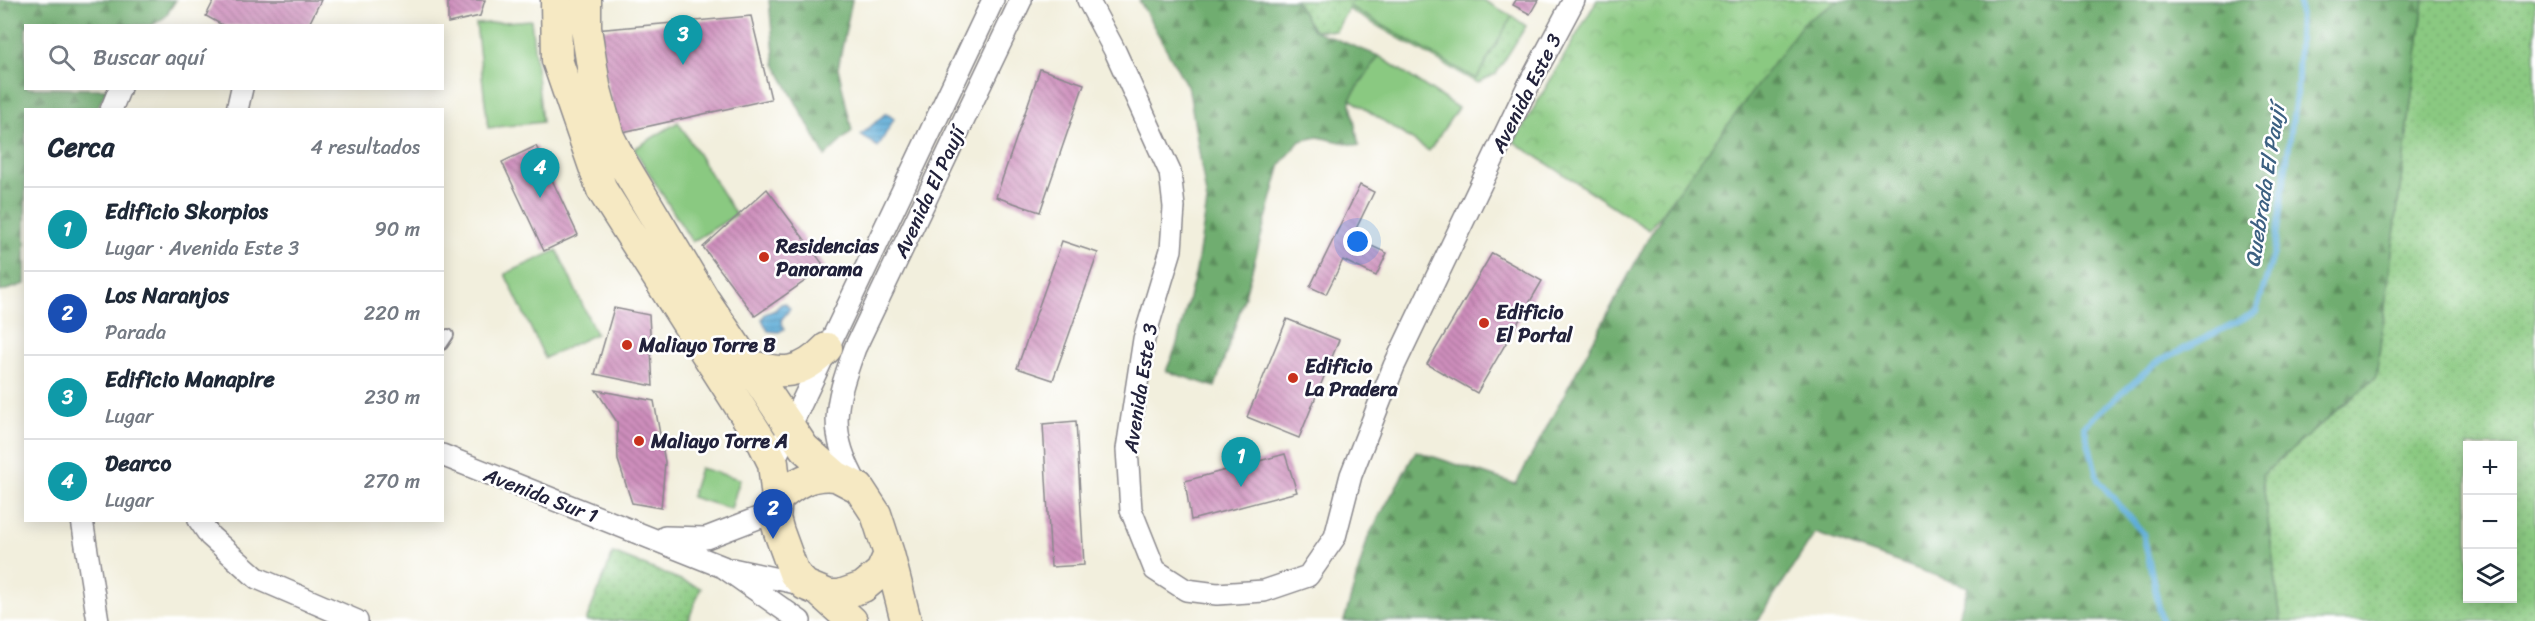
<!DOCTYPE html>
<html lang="es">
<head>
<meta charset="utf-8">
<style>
	body { margin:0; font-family:Sriracha,sans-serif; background:#f6f6f7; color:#1f2937 }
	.controls { position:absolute; right:18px; bottom:18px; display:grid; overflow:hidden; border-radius:0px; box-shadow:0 3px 15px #0003 }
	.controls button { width:54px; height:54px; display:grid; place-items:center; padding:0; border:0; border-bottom:2px solid #e0e1e3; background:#fff; color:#1f2937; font:30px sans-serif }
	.you { position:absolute; left:1358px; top:242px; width:21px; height:21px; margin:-15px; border:4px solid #fff; border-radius:50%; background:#1a73e8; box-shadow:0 0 0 9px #1a73e833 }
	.badge { display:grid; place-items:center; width:39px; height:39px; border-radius:50%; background:#b45309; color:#fff; font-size:20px; font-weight:700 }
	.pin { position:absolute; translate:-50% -50px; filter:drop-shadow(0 2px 3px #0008) }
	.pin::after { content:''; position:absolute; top:32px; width:21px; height:18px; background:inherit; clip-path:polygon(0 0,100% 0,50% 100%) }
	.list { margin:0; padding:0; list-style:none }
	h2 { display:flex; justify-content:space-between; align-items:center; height:78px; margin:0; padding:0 24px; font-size:26px }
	h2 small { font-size:20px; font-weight:400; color:#747a83 }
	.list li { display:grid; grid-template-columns:39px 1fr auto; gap:18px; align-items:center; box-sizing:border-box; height:84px; padding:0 24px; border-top:2px solid #e0e1e3 }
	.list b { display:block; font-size:22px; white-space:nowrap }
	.list p { margin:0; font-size:20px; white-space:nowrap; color:#747a83 }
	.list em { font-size:20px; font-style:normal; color:#747a83 }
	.icon { flex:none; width:33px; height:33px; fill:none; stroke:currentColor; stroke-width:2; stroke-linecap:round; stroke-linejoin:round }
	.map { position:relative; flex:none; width:2535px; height:621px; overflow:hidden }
	.search { position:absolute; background:#fff; box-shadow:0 3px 15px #0003; left:24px; top:24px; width:420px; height:66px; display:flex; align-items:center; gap:15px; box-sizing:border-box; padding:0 21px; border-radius:0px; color:#747a83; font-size:22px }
	.panel { position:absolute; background:#fff; box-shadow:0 3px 15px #0003; left:24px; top:108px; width:420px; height:414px; border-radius:0px }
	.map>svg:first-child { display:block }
	.grass { fill:url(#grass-dots); stroke:#56765e; stroke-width:1.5; fill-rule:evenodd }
	.forest { fill:url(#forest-firs); stroke:#486855; stroke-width:1.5 }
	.park { fill:url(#park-crowns); stroke:#56765e; stroke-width:1.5 }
	.pitch { fill:#8ac981; stroke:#56765e; stroke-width:1.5 }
	.water { fill:url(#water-rules); stroke:#40688a; stroke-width:1.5 }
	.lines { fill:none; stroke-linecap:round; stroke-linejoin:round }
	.stream { stroke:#5eadd8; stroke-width:6 }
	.building { fill:url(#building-back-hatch) }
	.service-casing { stroke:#8a888c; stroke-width:14 }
	.minor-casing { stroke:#8a888c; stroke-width:24 }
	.secondary-casing { stroke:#8a888c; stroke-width:33 }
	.service { stroke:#fff; stroke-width:10 }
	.minor { stroke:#fff; stroke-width:21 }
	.secondary { stroke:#f6e9c3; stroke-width:30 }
	.poi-dot { fill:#c8321e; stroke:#fff; stroke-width:2 }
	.labels { text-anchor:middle; stroke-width:5; stroke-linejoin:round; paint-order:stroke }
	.street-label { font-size:20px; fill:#22223b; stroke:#fff }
	.poi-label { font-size:20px; font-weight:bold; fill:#22223b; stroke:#fff; text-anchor:start }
	.water-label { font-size:21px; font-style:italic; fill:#3d6182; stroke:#fff }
</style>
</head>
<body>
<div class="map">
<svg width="2535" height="621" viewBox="0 0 2535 621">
	<defs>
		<pattern id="grass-dots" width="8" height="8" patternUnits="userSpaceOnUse" patternTransform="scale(1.5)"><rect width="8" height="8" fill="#8ac981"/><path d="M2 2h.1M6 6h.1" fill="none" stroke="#77ac70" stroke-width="1.8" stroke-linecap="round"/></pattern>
		<pattern id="forest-firs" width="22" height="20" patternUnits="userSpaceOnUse" patternTransform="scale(1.5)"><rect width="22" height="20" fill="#6fad6f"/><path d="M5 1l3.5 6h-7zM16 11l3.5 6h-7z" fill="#5b8c5c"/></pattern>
		<pattern id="park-crowns" width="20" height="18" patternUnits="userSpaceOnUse" patternTransform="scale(1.5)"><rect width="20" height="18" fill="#8ac981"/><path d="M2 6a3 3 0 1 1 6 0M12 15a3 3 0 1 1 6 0" fill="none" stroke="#77ac70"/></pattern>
		<pattern id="water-rules" width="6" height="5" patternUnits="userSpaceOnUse" patternTransform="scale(1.5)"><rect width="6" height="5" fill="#5eadd8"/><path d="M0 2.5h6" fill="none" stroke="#4d8cb0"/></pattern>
		<pattern id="building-back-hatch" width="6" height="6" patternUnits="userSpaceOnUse" patternTransform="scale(1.5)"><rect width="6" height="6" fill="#ce8ebc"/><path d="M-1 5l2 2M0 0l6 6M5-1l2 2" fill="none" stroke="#a7749a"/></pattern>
	</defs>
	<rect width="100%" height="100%" fill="#fff"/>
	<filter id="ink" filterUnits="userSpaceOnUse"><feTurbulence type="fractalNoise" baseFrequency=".0167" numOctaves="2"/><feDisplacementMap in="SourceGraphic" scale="12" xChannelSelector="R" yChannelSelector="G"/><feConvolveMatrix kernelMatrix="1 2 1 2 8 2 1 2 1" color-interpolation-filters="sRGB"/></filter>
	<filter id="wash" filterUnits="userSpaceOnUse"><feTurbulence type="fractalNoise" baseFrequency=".008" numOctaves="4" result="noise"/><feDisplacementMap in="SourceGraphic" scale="24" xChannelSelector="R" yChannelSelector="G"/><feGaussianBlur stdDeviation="1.35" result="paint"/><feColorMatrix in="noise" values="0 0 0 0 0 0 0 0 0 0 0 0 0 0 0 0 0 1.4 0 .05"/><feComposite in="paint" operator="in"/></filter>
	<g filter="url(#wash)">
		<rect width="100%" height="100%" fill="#f2efdd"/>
		<path class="grass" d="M 1295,0 L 1353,0 L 1349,6 L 1476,79 L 1512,16 L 1526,26 L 1496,74 L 1477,83 L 1348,9 L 1336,31 L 1313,30 Z
			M 2424,0 L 2535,0 L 2535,621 L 2281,621 L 2262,475 L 2376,377 ZM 2468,446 L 2512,446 L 2512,598 L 2468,598 Z
			M 613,553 L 701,588 L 688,621 L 586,621 Z"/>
		<path class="forest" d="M 0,0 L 176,0 L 165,17 L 153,25 L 26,26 L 26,88 L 107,89 L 97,109 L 26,110 L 25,284 L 0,292 Z
			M 769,0 L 852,0 L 838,68 L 852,131 L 825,156 L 775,64 Z
			M 1139,0 L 1295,0 L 1313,30 L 1379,56 L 1350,99 L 1359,146 L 1318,137 L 1300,141 L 1281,164 L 1244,299 L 1215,387 L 1166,371 L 1176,347 L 1196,271 L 1207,202 L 1189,90 Z
			M 1780,0 L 2424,0 L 2376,377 L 2262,475 L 2281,621 L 1957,621 L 1968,587 L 1815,533 L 1758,621 L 1344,621 L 1368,537 L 1416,451 L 1516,484 L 1650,235 L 1727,110 Z"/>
		<path class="park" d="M 1597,0 L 1840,0 L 1804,22 L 1649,230 L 1514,142 Z"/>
		<path class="pitch" d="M 1353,0 L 1483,0 L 1512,16 L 1476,79 L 1349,6 Z
			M 531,20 L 542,122 L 488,128 L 476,24 Z
			M 1379,56 L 1458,108 L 1429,151 L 1350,99 Z
			M 678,122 L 736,215 L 692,242 L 634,149 Z
			M 557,250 L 596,334 L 545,358 L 505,274 Z
			M 700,468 L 740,479 L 731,509 L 691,497 Z"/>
		<path class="water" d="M 886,113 L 894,119 L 878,147 L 861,135 Z
			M 785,303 L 790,309 L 781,320 L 784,329 L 779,332 L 768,331 L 762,319 L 765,314 L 775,310 L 781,304 Z"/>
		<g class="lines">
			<path class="stream" d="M 2162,621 L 2143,533 L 2098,480 L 2084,426 L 2156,363 L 2256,312 L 2274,253 L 2298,81 L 2300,0"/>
		</g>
		<g id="blocks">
			<path class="building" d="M 214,0 L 321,0 L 308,26 L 224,26 L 206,16 Z
				M 448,0 L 485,0 L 480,16 L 448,23 Z
				M 1516,0 L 1538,0 L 1530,14 L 1513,5 Z
				M 751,16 L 771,99 L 618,133 L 595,30 Z
				M 1040,69 L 1084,84 L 1040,212 L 996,197 Z
				M 536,146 L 578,235 L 544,251 L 502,162 Z
				M 1360,185 L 1374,192 L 1352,237 L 1387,253 L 1376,276 L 1343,260 L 1326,294 L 1310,287 Z
				M 767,189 L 825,267 L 755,316 L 703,247 Z
				M 1062,241 L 1098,253 L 1053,380 L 1017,368 Z
				M 1492,253 L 1542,281 L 1477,393 L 1427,364 Z
				M 614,308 L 649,315 L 653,386 L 595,374 Z
				M 1287,319 L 1339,340 L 1299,438 L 1247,417 Z
				M 596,390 L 654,401 L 665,462 L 661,508 L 632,503 L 618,460 L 617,422 Z
				M 1076,421 L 1084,565 L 1051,567 L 1043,424 Z
				M 1285,454 L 1297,492 L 1191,520 L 1185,481 Z"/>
		</g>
	</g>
	<g filter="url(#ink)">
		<use href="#blocks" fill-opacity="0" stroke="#8a888c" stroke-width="1.5"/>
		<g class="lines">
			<defs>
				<path id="service" d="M 442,344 L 448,335"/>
				<path id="minor" d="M 1088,0 L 1115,51 L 1170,172 L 1174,207 L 1171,250 L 1144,339 L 1127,449 L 1131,510 L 1155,570 L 1186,590 L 1217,594 L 1264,591 L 1308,576 L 1335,537 L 1351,475 L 1394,366 L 1526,90 L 1574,0
					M 111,110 L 120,88
					M 237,110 L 242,88
					M 442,455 L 723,567 L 800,621
					M 773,463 L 993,0
					M 859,488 C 827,432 834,406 855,348 L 1021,0
					M 82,520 L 98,621
					M 199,520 L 210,536 L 257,578 L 357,621
					M 665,537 L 706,538 L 776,511
					M 732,569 L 805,585"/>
				<path id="secondary" d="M 556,0 L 557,60 L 602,190 L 763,443 L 773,463 L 777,499
					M 586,0 L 586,28 L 595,86 L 609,137 L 622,162 L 704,299 L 804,448 L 836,476 L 859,488 L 876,514 L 889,554 L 881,572 L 863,587 L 840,595 L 829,595 L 805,585 L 794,573 L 779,532 L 775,518 L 777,499 C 795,483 811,473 836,476
					M 746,364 C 782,375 800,376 827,348
					M 889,554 L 906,621
					M 821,593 L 852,621"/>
			</defs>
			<use href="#service" class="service-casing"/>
			<use href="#minor" class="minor-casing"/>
			<use href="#secondary" class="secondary-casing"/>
			<use href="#service" class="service"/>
			<use href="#minor" class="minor"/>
			<use href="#secondary" class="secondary"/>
		</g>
	</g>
	<g class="poi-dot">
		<circle cx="764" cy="257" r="6"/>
		<circle cx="1484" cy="323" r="6"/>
		<circle cx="627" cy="345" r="6"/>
		<circle cx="1293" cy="378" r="6"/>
		<circle cx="639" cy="441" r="6"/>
	</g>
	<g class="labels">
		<g class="street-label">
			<text transform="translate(1526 93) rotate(-63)" y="7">Avenida Este 3</text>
			<text transform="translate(929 192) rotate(-65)" y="7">Avenida El Paují</text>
			<text transform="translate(1140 388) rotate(-81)" y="7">Avenida Este 3</text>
			<text transform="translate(541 495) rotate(21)" y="7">Avenida Sur 1</text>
		</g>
		<g class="poi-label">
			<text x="776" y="253">Residencias<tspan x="776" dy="23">Panorama</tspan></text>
			<text x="1496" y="319">Edificio<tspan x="1496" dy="23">El Portal</tspan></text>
			<text x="639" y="352">Maliayo Torre B</text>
			<text x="1305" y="373">Edificio<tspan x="1305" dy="23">La Pradera</tspan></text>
			<text x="651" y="448">Maliayo Torre A</text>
		</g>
		<g class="water-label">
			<text transform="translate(2265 186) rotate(-81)" y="7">Quebrada El Paují</text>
		</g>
	</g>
</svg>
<div class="controls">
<button>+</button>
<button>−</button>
<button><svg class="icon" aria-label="layers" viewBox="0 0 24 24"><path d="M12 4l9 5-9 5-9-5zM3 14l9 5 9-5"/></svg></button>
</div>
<div class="you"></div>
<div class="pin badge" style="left:1241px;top:487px;background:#0f9aa8">1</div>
<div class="pin badge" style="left:773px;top:539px;background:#1a4fb4">2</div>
<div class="pin badge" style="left:683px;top:65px;background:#0f9aa8">3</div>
<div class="pin badge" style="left:540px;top:198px;background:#0f9aa8">4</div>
<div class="search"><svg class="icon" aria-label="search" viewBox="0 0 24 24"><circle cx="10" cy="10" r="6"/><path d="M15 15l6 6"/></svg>Buscar aquí</div>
<section class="panel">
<h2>Cerca<small>4 resultados</small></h2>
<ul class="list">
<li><span class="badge" style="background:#0f9aa8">1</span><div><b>Edificio Skorpios</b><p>Lugar · Avenida Este 3</p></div><em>90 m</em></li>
<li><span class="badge" style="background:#1a4fb4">2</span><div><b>Los Naranjos</b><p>Parada</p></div><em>220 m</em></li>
<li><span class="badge" style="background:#0f9aa8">3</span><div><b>Edificio Manapire</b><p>Lugar</p></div><em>230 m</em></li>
<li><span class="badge" style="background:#0f9aa8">4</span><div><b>Dearco</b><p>Lugar</p></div><em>270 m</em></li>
</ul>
</section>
</div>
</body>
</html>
